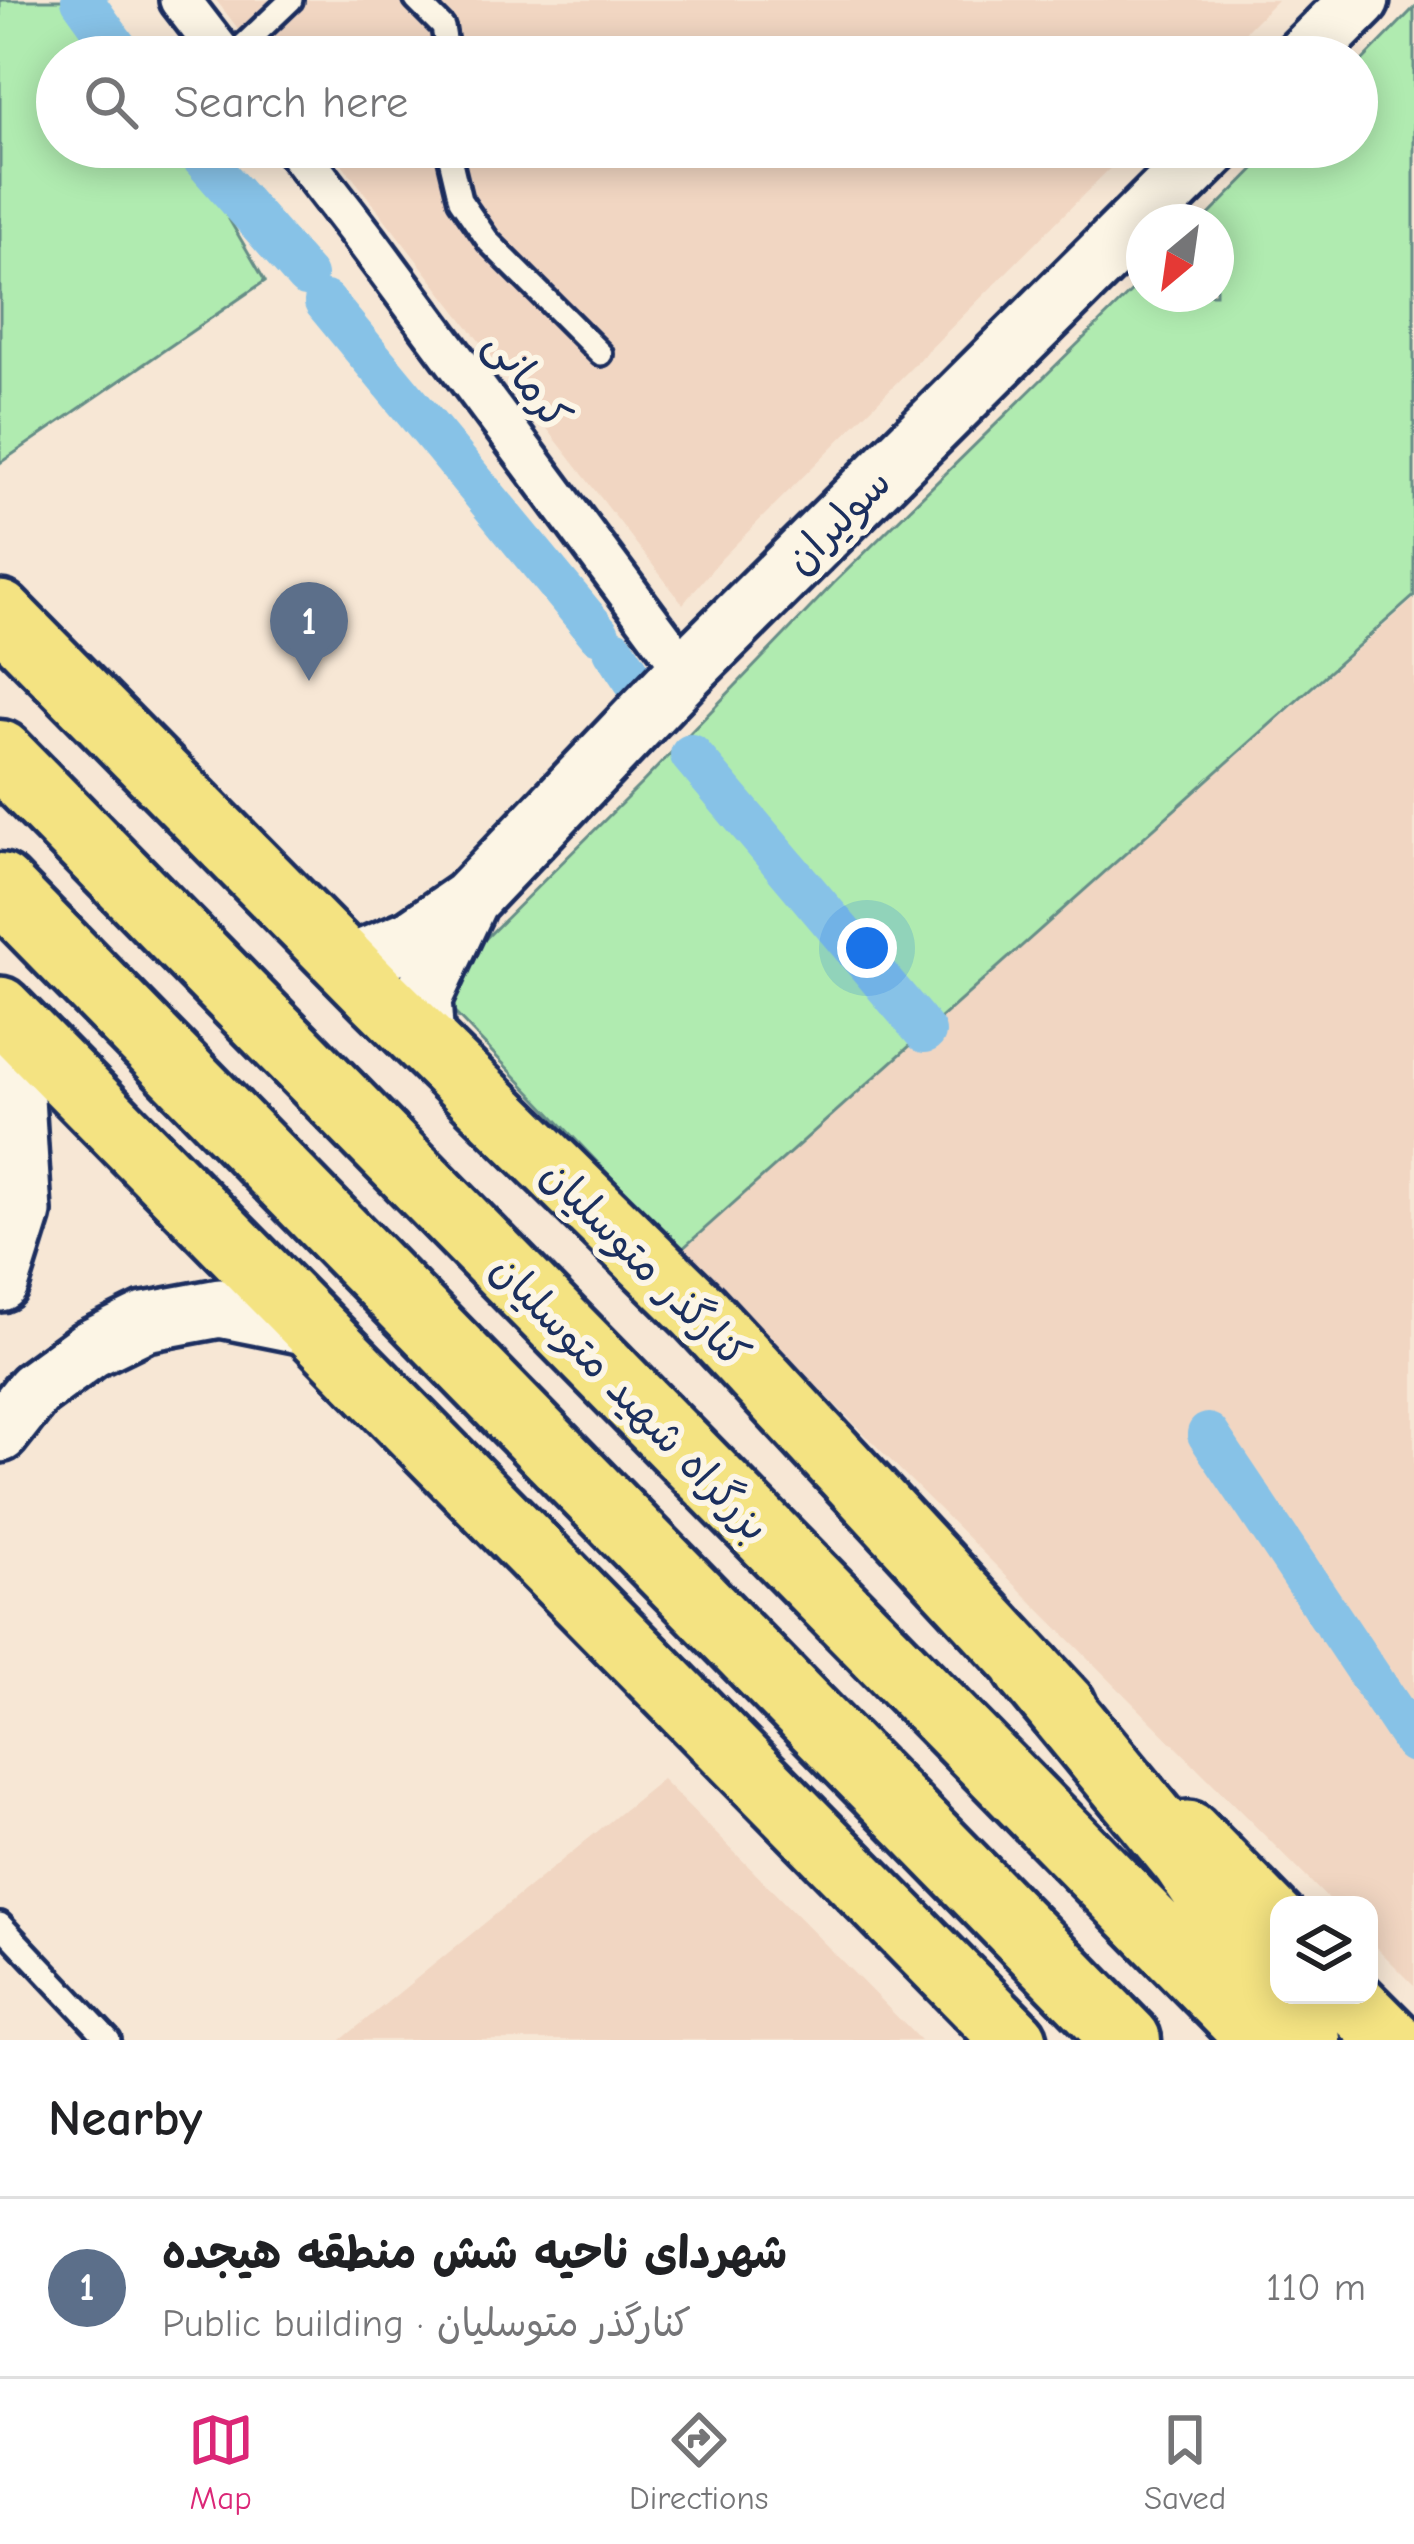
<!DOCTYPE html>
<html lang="en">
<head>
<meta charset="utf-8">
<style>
	body { margin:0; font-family:"Comic Neue","Playpen Sans Arabic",sans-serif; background:#f2f2f2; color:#202124 }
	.controls { position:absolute; right:36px; bottom:36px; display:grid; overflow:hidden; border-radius:24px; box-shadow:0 6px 30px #0003 }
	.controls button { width:108px; height:108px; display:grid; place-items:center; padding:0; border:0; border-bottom:3px solid #e0e0e0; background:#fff; color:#202124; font:60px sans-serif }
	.compass { position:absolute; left:1126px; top:204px; width:108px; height:108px; border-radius:50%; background:#fff; box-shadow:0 6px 30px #0003; rotate:209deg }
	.you { position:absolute; left:867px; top:948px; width:42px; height:42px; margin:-30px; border:9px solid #fff; border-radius:50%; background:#1a73e8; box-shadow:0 0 0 18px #1a73e833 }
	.badge { display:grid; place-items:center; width:78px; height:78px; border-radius:50%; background:#db2777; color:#fff; font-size:39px; font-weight:700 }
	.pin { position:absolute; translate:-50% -99px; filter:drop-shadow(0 3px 6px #0008) }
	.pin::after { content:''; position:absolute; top:63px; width:42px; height:36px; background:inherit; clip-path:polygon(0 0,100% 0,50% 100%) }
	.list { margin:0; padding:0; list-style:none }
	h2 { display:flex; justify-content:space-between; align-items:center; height:156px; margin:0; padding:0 48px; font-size:51px }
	h2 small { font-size:39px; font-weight:400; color:#757577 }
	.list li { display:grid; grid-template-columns:78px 1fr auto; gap:36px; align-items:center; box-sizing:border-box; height:180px; padding:0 48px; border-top:3px solid #e0e0e0 }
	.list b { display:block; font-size:45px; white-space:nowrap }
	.list p { margin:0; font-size:39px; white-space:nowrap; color:#757577 }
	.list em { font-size:39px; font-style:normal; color:#757577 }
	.icon { flex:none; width:66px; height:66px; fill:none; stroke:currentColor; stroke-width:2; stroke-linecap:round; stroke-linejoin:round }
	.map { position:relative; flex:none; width:1414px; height:2040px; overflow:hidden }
	.search { position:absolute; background:#fff; box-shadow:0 6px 30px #0003; left:36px; right:36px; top:36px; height:132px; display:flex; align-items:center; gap:30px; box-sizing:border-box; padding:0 42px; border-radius:66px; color:#757577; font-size:45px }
	.sheet { height:336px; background:#fff }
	nav { display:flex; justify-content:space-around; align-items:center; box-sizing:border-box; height:168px; border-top:3px solid #e0e0e0; background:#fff; font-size:33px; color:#757577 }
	nav a { display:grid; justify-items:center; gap:6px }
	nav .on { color:#db2777 }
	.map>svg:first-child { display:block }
	.built { fill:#f1d6c2 }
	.green { fill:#b0ebb0; stroke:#668d87; stroke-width:3 }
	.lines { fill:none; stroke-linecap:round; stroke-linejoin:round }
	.canal { stroke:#87c2e7; stroke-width:42 }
	.lane-casing { stroke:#1b2f5e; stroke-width:30 }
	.street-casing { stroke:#1b2f5e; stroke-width:48 }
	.secondary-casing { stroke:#1b2f5e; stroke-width:66 }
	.primary-casing { stroke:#1b2f5e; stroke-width:72 }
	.highway-casing { stroke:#1b2f5e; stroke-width:75 }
	.lane { stroke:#fcf5e5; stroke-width:21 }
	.street { stroke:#fcf5e5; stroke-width:39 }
	.secondary { stroke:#fcf5e5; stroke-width:57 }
	.primary { stroke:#f4e382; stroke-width:63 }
	.highway { stroke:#f4e382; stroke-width:66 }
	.labels { text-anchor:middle; stroke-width:12; stroke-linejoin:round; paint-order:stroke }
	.street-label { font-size:42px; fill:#1b2f5e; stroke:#fcf5e5 }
</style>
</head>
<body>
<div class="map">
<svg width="1414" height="2040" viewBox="0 0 1414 2040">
	<rect width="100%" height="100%" fill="#f7e7d5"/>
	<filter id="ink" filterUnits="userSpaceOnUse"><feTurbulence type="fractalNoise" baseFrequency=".00833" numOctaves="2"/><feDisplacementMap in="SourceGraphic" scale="24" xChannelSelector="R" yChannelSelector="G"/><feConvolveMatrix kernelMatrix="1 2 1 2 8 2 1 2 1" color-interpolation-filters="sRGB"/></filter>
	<g filter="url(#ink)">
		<path class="built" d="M 216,0 L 1277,0 L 1220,57 L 260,57 Z
			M 329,147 L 1131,147 L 720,560 L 683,604 Z
			M 1414,599 L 1414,1985 L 1369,1940 L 1369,1905 L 1334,1905 L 681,1250 Z
			M 662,1779 L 920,2040 L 341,2040 Z"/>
		<path class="green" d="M 0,0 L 101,0 L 134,57 L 57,57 L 57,147 L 187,147 L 265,281 L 0,463 Z
			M 1414,8 L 1414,596 L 681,1250 L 451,1009 L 446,978 L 642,783 L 834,583 L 1144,279 L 1144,294 L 1216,294 L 1216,222 L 1202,222 L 1276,147 L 1357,147 L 1357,66 Z"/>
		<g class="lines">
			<path class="canal" d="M 82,0 L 123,57
				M 193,147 L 306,276
				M 325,302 L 599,634
				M 614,650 L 636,683
				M 691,755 L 925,1032
				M 1208,1434 L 1414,1742"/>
			<defs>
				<path id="lane" d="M 416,0 L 443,27 L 448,57
					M 231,57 L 291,0
					M 451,147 L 450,158 L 460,200 L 489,242 L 601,354
					M 0,1924 L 109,2040"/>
				<path id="street" d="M 180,0 L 224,57
					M 294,147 L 368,243 L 686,671"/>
				<path id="secondary" d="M 1303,57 L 1360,0
					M 348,965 L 413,938 L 468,900 L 686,671 L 1213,147
					M 425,1042 L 422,999 L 467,903
					M 0,1065 L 15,1099 L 22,1212 L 0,1282
					M 0,1433 L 34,1390 L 90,1349 L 145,1322 L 220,1308 L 310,1326"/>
				<path id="primary" d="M 0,613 L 377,995 L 699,1312 L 1064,1706
					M 0,1009 L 1015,2040
					M 1188,1833 L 1279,1926
					M 1346,1995 L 1391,2040"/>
				<path id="highway" d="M 0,754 L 1262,2040
					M 0,887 L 1127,2040
					M 1028,1669 L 1185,1860 L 1307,2040"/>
			</defs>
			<use href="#lane" class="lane-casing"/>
			<use href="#street" class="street-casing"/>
			<use href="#secondary" class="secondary-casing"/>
			<use href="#primary" class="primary-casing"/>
			<use href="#highway" class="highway-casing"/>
			<use href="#lane" class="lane"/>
			<use href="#street" class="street"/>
			<use href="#secondary" class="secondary"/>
			<use href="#primary" class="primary"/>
			<use href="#highway" class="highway"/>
		</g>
	</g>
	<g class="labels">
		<g class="street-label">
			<text transform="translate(529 379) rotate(53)" y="15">کرمانی</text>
			<text transform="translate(837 520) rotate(-45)" y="15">سولیران</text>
			<text transform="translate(646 1263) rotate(45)" y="15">کنارگذر متوسلیان</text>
			<text transform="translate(631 1397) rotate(46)" y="15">بزرگراه شهید متوسلیان</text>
		</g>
	</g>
</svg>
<div class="controls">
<button><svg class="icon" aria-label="layers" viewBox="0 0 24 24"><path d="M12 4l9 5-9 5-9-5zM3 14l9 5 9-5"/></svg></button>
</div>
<svg class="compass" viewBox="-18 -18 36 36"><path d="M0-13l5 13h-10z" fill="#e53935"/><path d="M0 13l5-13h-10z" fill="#757577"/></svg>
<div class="you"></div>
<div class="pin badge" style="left:309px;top:681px;background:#5c6f8a">1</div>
<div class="search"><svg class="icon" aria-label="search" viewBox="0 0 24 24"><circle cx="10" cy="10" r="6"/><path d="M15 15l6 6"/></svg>Search here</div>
</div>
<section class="sheet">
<h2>Nearby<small></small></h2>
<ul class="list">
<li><span class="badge" style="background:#5c6f8a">1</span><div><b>شهردای ناحیه شش منطقه هیجده</b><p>Public building · کنارگذر متوسلیان</p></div><em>110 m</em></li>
</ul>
</section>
<nav>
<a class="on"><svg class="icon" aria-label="map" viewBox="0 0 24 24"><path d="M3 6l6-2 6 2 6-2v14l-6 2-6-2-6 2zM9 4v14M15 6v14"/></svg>Map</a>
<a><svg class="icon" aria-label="directions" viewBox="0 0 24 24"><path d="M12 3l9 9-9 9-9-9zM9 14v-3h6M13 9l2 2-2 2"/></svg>Directions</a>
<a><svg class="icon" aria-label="saved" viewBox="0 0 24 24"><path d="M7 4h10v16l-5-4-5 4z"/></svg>Saved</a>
</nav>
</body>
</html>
